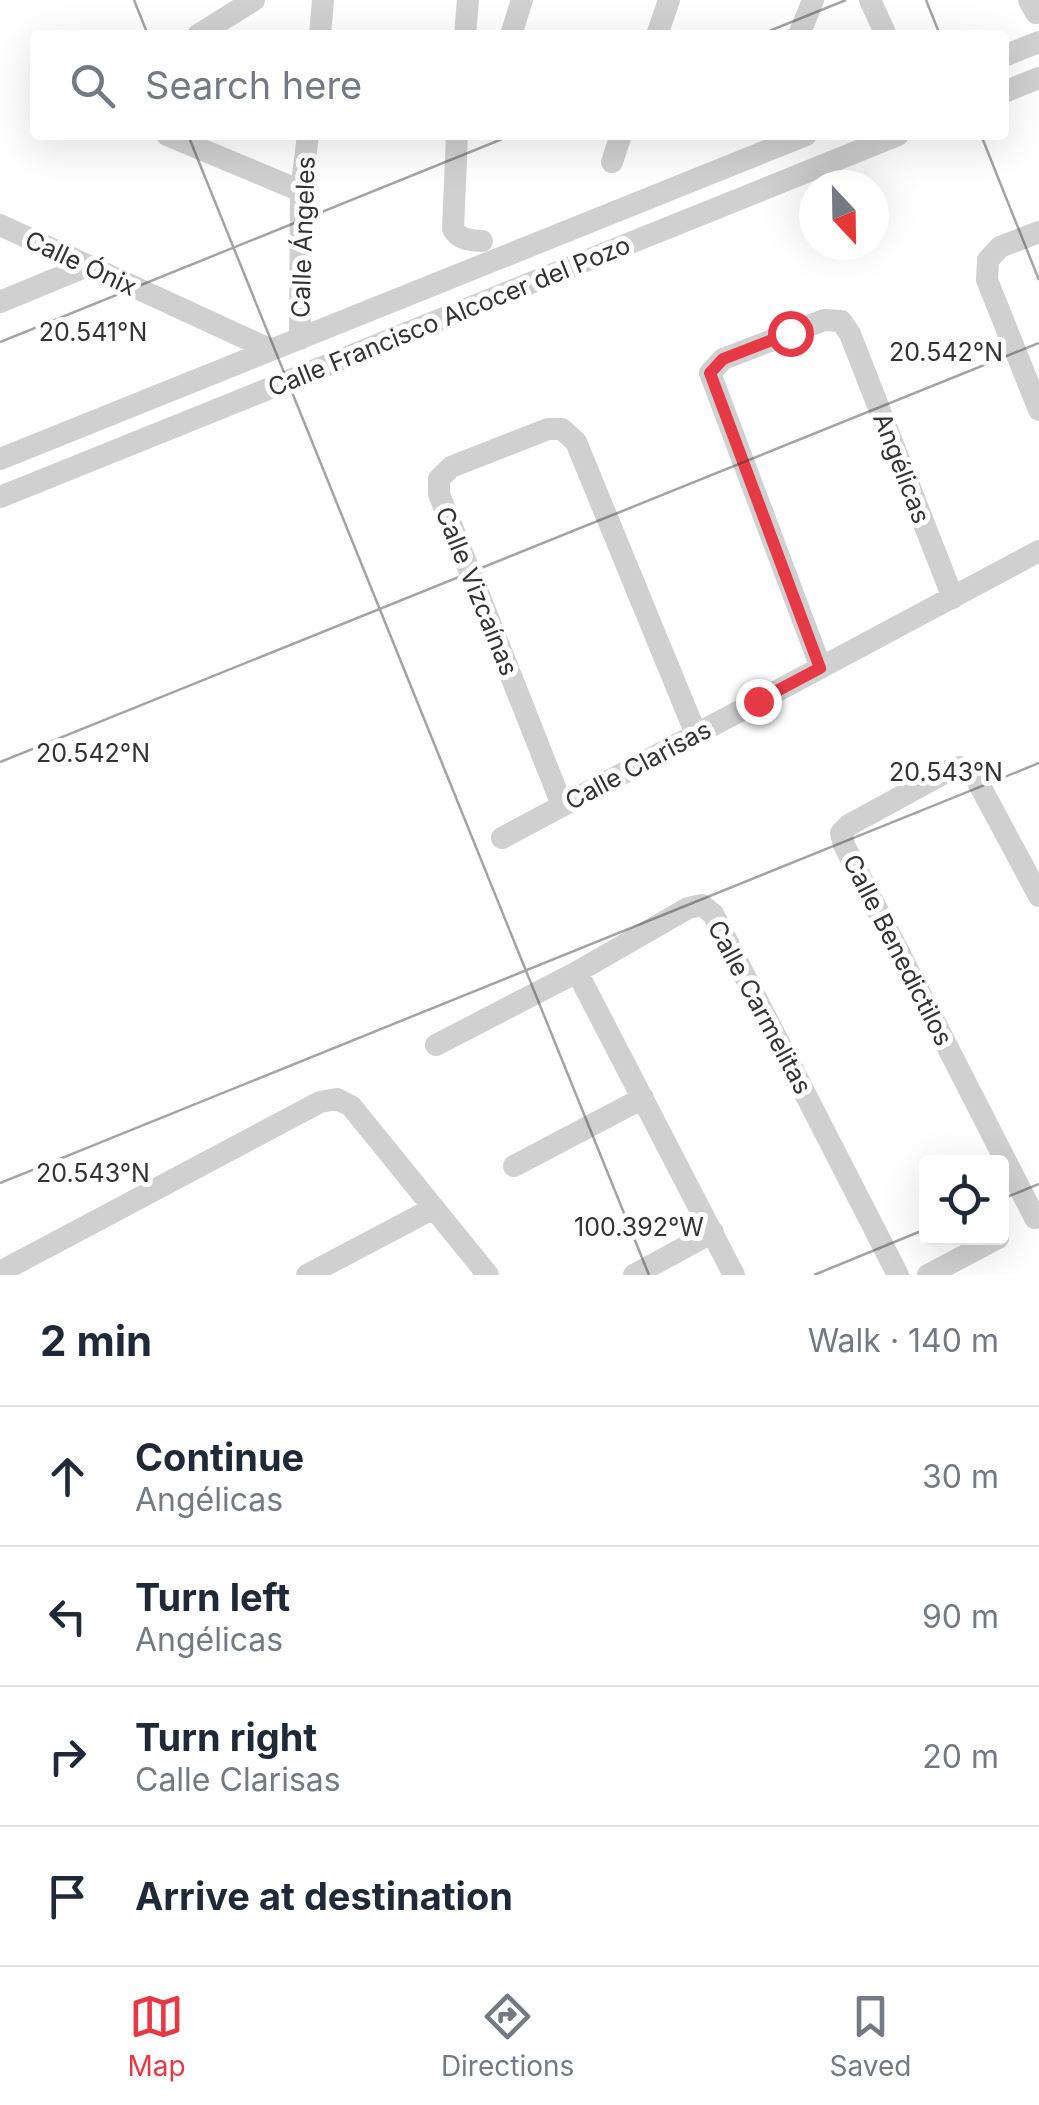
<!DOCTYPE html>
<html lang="en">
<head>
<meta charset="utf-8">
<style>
	body { margin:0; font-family:Inter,sans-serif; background:#f2f2f3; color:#1f2937 }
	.controls { position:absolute; right:30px; bottom:30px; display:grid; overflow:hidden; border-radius:10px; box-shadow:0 10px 40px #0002 }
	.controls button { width:90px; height:90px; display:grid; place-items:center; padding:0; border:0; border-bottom:2px solid #e0e1e3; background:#fff; color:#1f2937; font:50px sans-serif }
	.compass { position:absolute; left:799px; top:170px; width:90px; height:90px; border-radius:50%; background:#fff; box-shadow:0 10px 40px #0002; rotate:158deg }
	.stop { position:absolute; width:30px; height:30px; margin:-22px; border:8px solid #e63946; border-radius:50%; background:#fff }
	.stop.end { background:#e63946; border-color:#fff; box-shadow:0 2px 10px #0008 }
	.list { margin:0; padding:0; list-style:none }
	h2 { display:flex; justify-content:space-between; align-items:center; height:130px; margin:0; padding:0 40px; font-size:42px }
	h2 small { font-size:32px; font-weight:400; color:#747a83 }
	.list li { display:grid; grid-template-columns:65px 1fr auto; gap:30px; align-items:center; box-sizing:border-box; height:140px; padding:0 40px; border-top:2px solid #e0e1e3 }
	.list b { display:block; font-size:38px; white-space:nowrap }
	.list p { margin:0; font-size:32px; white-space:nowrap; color:#747a83 }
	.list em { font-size:32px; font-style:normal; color:#747a83 }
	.icon { flex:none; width:55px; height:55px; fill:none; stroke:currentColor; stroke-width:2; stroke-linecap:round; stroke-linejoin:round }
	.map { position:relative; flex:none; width:1039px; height:1275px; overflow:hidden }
	.search { position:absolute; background:#fff; box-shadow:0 10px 40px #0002; left:30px; right:30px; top:30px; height:110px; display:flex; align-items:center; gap:25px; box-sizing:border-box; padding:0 35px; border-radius:10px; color:#747a83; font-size:38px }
	.sheet { height:690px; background:#fff }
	nav { display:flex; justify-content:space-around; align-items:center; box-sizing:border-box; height:140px; border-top:2px solid #e0e1e3; background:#fff; font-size:28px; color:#747a83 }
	nav a { display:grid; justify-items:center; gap:5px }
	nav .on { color:#e63946 }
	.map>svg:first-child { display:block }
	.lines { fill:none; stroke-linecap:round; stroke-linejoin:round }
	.minor { stroke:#d0d0d0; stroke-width:22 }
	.route { stroke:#e63946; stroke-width:12 }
	.ticks { fill:none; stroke:#333; stroke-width:2.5; stroke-opacity:0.45 }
	.labels { text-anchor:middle; stroke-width:10; stroke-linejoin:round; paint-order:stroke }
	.street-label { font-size:25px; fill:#333; stroke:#fff }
	.ticks-label { font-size:25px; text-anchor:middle; fill:#333; stroke:#fff; stroke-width:10; stroke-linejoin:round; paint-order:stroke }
</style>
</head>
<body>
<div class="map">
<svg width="1039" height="1275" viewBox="0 0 1039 1275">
	<rect width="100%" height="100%" fill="#fff"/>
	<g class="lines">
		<path class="minor" d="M 870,0 L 886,35
			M 1029,0 L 1036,13
			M 198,35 L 254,0
			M 320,35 L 323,0
			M 465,35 L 468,0
			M 511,35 L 522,0
			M 657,35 L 669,0
			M 799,35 L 813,0
			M 1004,56 L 1039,42
			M 1004,92 L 1039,78
			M 167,135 L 301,191
			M 457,135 L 453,229 C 459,240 470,240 482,241
			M 612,162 L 621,135
			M 0,225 L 271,350
			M 1039,232 L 1000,247 L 988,260 L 987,280 L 1039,410
			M 0,302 L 87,266
			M 300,339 L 301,191 L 308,135
			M 0,459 L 806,135
			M 0,497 L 898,135
			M 821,668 L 710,373 L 723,359 L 824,320 L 841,321 L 850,334 L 953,598
			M 562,805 L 439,494 L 439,479 L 451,467 L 548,429 L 562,429 L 576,442 L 696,734
			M 502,838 L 1039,551
			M 577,972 L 734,1275
			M 436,1045 L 577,972 L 688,908 L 702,905 L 713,914 L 898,1275
			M 514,1166 L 643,1098
			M 1035,1218 L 844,845 L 841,833 L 849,825 L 948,771 L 960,767 L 972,771 L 1039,896
			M 0,1272 L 320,1102 L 337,1099 L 351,1106 L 488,1275
			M 307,1275 L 434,1208
			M 634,1275 L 713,1232
			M 928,1275 L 998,1238"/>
	</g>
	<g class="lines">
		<path class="route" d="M 758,701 L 820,668 L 710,373 L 723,359 L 790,333"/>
	</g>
	<path class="ticks" d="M 134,0 L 148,35M 926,0 L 940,35M 759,35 L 846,0M 188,135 L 649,1275M 981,135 L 1039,280M 0,342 L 512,135M 0,762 L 1039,343M 0,1183 L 1039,763M 1002,1199 L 1039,1184M 814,1275 L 926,1229"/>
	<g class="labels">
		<g class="street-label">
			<text transform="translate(303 237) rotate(-88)" y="9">Calle Ángeles</text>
			<text transform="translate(81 263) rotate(25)" y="9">Calle Ónix</text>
			<text transform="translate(449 316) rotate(-22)" y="9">Calle Francisco Alcocer del Pozo</text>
			<text transform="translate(902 468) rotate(69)" y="9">Angélicas</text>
			<text transform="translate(477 591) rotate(68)" y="9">Calle Vizcaínas</text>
			<text transform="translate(638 765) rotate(-28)" y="9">Calle Clarisas</text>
			<text transform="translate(898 950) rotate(63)" y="9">Calle Benedictilos</text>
			<text transform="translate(760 1007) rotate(62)" y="9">Calle Carmelitas</text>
		</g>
	</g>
	<g class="ticks-label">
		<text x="93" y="341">20.541°N</text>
		<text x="946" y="361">20.542°N</text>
		<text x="93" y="762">20.542°N</text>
		<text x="946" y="781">20.543°N</text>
		<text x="93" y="1182">20.543°N</text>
		<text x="639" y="1236">100.392°W</text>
	</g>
</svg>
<div class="controls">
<button><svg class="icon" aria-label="locate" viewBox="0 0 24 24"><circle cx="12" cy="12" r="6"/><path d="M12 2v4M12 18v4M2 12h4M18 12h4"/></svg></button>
</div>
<svg class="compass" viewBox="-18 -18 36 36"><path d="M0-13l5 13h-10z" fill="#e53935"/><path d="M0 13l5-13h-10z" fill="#747a83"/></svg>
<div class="stop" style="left:790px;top:333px"></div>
<div class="stop end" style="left:758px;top:701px"></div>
<div class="search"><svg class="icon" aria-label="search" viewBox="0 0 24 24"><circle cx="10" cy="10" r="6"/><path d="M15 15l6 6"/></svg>Search here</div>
</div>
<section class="sheet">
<h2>2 min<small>Walk · 140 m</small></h2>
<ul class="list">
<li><svg class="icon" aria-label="ahead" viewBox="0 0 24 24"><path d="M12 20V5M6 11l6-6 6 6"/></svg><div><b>Continue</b><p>Angélicas</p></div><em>30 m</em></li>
<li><svg class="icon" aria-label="left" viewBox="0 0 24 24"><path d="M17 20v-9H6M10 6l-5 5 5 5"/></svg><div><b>Turn left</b><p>Angélicas</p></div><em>90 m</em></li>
<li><svg class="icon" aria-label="right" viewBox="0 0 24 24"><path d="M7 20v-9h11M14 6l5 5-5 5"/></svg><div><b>Turn right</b><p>Calle Clarisas</p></div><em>20 m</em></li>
<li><svg class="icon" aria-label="arrive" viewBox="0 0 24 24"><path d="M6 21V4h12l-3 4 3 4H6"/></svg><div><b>Arrive at destination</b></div></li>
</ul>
</section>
<nav>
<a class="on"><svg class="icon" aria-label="map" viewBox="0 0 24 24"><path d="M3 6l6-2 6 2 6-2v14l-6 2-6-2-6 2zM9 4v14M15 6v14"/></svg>Map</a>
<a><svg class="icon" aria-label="directions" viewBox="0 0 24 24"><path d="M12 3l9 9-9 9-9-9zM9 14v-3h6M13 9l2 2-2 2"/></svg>Directions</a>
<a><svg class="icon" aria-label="saved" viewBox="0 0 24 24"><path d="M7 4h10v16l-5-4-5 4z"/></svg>Saved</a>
</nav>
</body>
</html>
